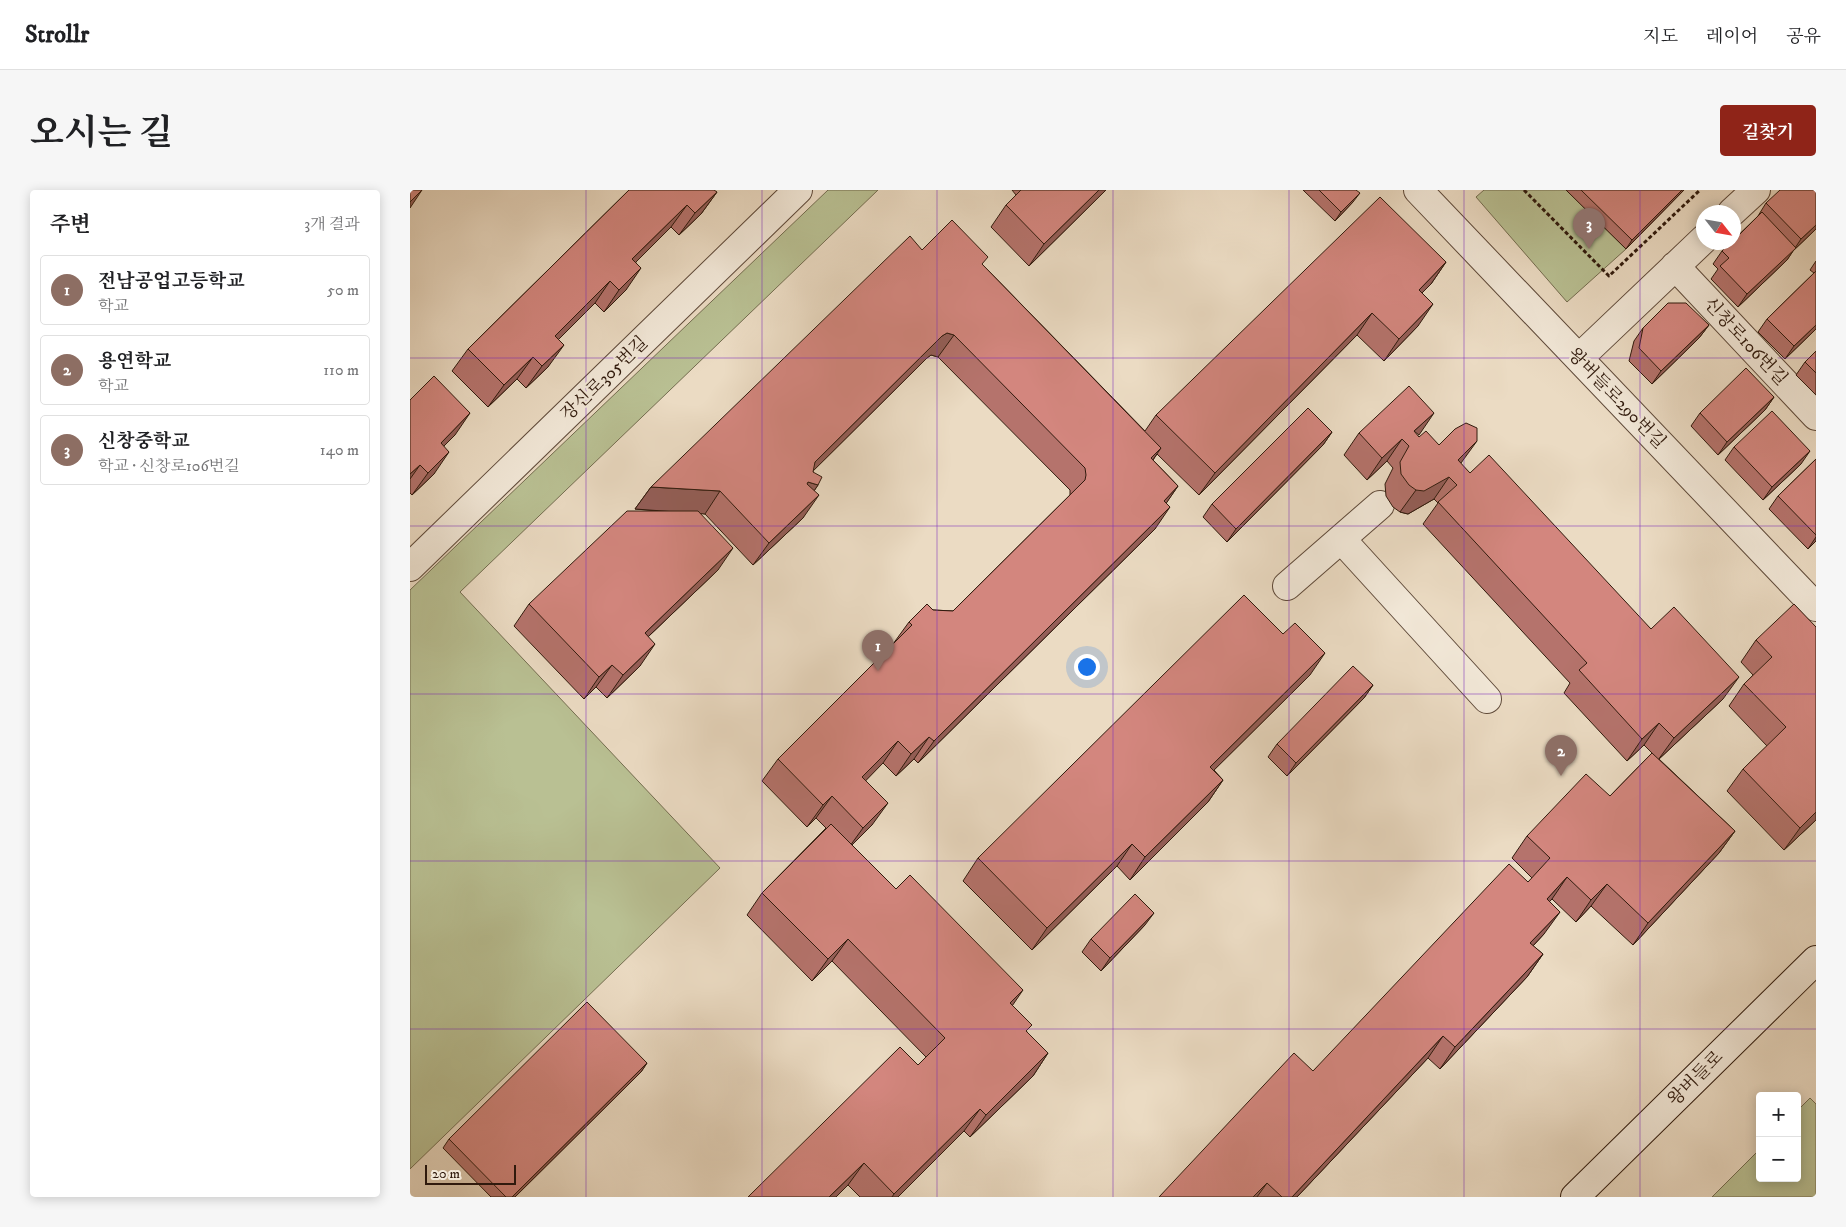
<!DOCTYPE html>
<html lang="ko">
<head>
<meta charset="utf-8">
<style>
	body { margin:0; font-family:"IM FELL DW Pica","Noto Serif KR",serif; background:#f6f6f6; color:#202124 }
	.controls { position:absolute; right:15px; bottom:15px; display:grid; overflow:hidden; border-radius:5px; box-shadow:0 2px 12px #0003 }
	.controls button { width:45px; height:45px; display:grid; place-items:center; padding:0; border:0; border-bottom:1px solid #e0e0e0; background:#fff; color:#202124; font:25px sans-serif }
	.compass { position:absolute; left:1286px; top:15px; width:45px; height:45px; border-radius:50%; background:#fff; box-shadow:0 2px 12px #0003; rotate:121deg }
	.scale { position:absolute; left:15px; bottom:12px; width:91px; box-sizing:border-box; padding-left:5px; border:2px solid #301a0d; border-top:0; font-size:14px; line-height:18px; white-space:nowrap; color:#301a0d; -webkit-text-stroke:4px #f2e8d8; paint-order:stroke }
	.you { position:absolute; left:676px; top:476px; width:18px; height:18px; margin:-12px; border:4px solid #fff; border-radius:50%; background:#1a73e8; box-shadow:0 0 0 8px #1a73e833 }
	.badge { display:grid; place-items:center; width:32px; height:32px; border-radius:50%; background:#8f2418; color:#fff; font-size:16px; font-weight:700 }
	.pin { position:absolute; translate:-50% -41px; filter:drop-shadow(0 1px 2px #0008) }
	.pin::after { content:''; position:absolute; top:26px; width:18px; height:15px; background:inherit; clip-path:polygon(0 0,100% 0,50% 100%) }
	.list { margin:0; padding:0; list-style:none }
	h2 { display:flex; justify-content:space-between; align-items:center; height:65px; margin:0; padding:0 20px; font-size:21px }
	h2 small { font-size:16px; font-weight:400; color:#757577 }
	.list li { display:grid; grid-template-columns:32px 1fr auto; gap:15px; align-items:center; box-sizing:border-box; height:70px; margin:0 10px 10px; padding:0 10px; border:1px solid #e0e0e0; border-radius:5px }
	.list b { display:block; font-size:19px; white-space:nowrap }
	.list p { margin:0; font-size:16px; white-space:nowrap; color:#757577 }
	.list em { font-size:16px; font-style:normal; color:#757577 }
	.map { position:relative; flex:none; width:1406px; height:1007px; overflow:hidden; border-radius:5px }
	header { display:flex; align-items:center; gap:30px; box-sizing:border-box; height:70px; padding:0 25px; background:#fff; border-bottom:1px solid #e0e0e0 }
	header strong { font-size:24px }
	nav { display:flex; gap:28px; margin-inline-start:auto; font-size:18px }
	.intro { display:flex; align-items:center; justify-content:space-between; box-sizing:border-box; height:120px; padding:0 30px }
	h1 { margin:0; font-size:35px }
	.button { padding:12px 22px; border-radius:5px; background:#8f2418; color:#fff; font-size:18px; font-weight:700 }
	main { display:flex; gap:30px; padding:0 30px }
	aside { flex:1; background:#fff; border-radius:5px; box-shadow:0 2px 12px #0003 }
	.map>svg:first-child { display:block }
	.green { fill:#b9c093; stroke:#746d50 }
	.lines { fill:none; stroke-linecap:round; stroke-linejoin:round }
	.pedestrian-casing { stroke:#5f4a3a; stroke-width:30 }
	.minor-casing { stroke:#5f4a3a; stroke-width:30 }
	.secondary-casing { stroke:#301a0d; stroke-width:30 }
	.path { stroke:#301a0d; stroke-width:3; stroke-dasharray:4 2.5; stroke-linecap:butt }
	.pedestrian { stroke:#f2e8d8; stroke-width:28 }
	.minor { stroke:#f2e8d8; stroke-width:28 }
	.secondary { stroke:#f2e8d8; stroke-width:28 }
	.wall { fill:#b5736c; stroke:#301a0d }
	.shaded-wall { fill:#945e58; stroke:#301a0d }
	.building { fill:#d3867e; stroke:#301a0d }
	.grid { fill:none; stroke:#7b2cbf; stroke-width:1; stroke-opacity:0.55 }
	.labels { text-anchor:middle; stroke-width:4.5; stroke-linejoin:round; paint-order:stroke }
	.street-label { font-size:18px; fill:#301a0d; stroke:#f2e8d8 }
</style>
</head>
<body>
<header>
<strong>Strollr</strong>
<nav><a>지도</a><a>레이어</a><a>공유</a></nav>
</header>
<div class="intro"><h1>오시는 길</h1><a class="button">길찾기</a></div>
<main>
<aside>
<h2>주변<small>3개 결과</small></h2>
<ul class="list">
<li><span class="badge" style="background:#8d6e63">1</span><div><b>전남공업고등학교</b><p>학교</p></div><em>50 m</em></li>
<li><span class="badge" style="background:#8d6e63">2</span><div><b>용연학교</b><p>학교</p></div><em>110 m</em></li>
<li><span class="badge" style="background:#8d6e63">3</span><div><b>신창중학교</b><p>학교 · 신창로106번길</p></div><em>140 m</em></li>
</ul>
</aside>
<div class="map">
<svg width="1406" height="1007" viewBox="0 0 1406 1007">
	<rect width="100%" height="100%" fill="#ebdbc3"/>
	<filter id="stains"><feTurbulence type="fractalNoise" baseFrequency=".004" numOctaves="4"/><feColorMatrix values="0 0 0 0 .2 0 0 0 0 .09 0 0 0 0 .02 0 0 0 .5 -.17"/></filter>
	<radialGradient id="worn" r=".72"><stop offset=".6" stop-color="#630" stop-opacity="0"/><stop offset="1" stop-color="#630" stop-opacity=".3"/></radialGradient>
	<path class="green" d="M 418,0 L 468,0 L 50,402 L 310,678 L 0,979 L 0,400 Z
		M 1074,0 L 1156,0 L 1216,59 L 1157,112 L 1066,7 Z
		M 1400,908 L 1406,914 L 1406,1007 L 1302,1007 L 1350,959 L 1350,988 L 1387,988 L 1387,921 Z"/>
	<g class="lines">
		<defs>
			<path id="pedestrian" d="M 932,350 L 1077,509
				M 877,396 L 970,315"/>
			<path id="minor" d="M 1008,0 L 1406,417
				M 1322,22 L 1346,0
				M 1265,76 L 1406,226
				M 1169,168 L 1294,49
				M 0,377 L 388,0"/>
			<path id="secondary" d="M 1165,1007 L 1406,770"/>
		</defs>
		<use href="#pedestrian" class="pedestrian-casing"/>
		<use href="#minor" class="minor-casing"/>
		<use href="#secondary" class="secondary-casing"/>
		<path class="path" d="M 1114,0 L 1199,86 L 1290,0"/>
		<use href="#pedestrian" class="pedestrian"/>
		<use href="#minor" class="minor"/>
		<use href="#secondary" class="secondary"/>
	</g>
	<path class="wall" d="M 219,0 L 307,2 L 291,24 L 269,45 L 261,37 L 226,72 L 216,100 L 194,122 L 185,113 L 148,150 L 138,177 L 116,198 L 107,189 L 78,217 L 42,181 L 58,159 Z
		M 602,0 L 696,0 L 619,76 L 581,37 L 596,15 L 606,5 Z
		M 893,0 L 946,0 L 943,12 L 925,31 Z
		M 1156,0 L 1274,0 L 1216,59 Z
		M 1406,0 L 1406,39 L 1383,61 L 1377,70 L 1328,117 L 1301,89 L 1308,79 L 1303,74 L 1312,61 L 1348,26 L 1356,13 Z
		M 512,60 L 573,75 L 735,241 L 746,225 L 1036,72 L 1021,94 L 1012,103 L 1008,136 L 974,171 L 947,145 L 789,305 L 747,264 L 743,270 L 768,296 L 756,313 L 745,339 L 508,573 L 504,569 L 486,586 L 473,573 L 455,591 L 462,635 L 442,655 L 602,815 L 617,842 L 638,863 L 623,886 L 560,947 L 554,941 L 488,1007 L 450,1007 L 438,995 L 426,1007 L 338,1007 L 508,875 L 516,867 L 422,771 L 402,791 L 337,725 L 352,703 L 416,638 L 406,628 L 397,637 L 352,591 L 368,569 L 483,454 L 499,432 L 523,420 L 543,421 L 660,305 L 660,300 L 528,167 L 521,165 L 517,168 L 403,281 L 403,282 L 408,295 L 404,301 L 393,328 L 343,375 L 295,324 L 290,323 L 308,380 L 238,447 L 230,476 L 197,508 L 186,497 L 174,509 L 104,436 L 119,414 L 248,321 L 225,319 L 241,297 Z
		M 1406,71 L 1406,139 L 1375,169 L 1348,142 L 1357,129 L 1404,83 L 1400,80 Z
		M 1299,135 L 1289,148 L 1242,194 L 1219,171 L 1224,151 L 1233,138 Z
		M 1406,161 L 1406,205 L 1386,185 L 1395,172 Z
		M 1364,207 L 1355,220 L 1308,265 L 1281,236 L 1290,223 Z
		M 0,210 L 45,245 L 34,256 L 24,284 L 2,305 L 0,303 Z
		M 922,242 L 913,255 L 817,352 L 793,327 L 802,314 Z
		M 949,243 L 1008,246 L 1029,255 L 1051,274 L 1060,283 L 1241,439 L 1313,509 L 1249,569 L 1325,641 L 1309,663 L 1223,755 L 1181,716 L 1166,732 L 1142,709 L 1139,712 L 1134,744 L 1123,756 L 1133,764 L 1117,787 L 1030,879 L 1018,868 L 887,1007 L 749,1007 L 903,881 L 1118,692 L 1122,688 L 1102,668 L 1117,646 L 1200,606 L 1242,563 L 1234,555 L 1217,571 L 1154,503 L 1160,493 L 1013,334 L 1028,313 L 1024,309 L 998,324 L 990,322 L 983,317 L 976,306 L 975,294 L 983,278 L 977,271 L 957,290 L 934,265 Z
		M 1324,257 L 1391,274 L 1353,310 L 1315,270 Z
		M 1406,269 L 1406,351 L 1398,359 L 1359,319 L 1368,306 Z
		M 1406,437 L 1406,630 L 1374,660 L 1317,601 L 1333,579 L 1357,556 L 1319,516 L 1334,494 L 1343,485 L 1331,472 L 1346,450 Z
		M 900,485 L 804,580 L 813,590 L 798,612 L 720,690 L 707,676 L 622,760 L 553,691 L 568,668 Z
		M 963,495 L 954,508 L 877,586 L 858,567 L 867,554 Z
		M 735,735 L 691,781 L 672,762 L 681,749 Z
		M 237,873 L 231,882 L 105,1007 L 81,1007 L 33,958 L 39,949 Z"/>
	<path class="shaded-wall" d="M 12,0 L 0,18 L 0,12 Z
		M 689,0 L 696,0 L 619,76 L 634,54 Z
		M 1272,0 L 1274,0 L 1216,59 L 1222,50 Z
		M 307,2 L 291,24 L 269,45 L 285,23 Z
		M 950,3 L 943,12 L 925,31 L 931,22 Z
		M 277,15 L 261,37 L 207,91 L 222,69 Z
		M 1406,35 L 1406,39 L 1383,61 L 1377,70 L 1328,117 L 1337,104 L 1385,58 L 1391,49 Z
		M 1036,72 L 1021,94 L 993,122 L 1009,100 Z
		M 231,78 L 216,100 L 194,122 L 209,100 Z
		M 200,91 L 185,113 L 130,168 L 145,146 Z
		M 1023,114 L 1008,136 L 974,171 L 989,149 Z
		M 962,123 L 947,145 L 789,305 L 805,283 Z
		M 1299,135 L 1289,148 L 1242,194 L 1251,181 Z
		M 1406,135 L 1406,139 L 1375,169 L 1384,156 Z
		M 537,143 L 544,145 L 528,167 L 521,165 L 517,168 L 390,294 L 405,272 L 532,146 Z
		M 154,155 L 138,177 L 116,198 L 132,176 Z
		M 123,167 L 107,189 L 78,217 L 94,195 Z
		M 1364,207 L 1355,220 L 1308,265 L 1317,252 Z
		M 60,223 L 45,245 L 15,275 L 31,253 Z
		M 1024,223 L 1009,245 L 1004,241 Z
		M 922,242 L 913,255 L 817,352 L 826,339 Z
		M 992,249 L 977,271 L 957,290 L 972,268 Z
		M 1067,251 L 1051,273 L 1039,287 L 1024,309 L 998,324 L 990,322 L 1006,300 L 1048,270 Z
		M 751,258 L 736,280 L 741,268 Z
		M 1400,261 L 1391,274 L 1353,310 L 1362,297 Z
		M 39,262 L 24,284 L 2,305 L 18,283 Z
		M 10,275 L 0,289 L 0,284 Z
		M 398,292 L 408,295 L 393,317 L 383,314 Z
		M 768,296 L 753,318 L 754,311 Z
		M 241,297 L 310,301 L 295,324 L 225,319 Z
		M 409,305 L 393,328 L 343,375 L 359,353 Z
		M 760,317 L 745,339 L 508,573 L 524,551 Z
		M 1406,347 L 1406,351 L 1398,359 Z
		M 323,358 L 308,380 L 219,465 L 235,443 Z
		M 245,454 L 230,476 L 197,508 L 213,485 Z
		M 915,463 L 900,485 L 785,599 L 800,577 Z
		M 202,475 L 186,497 L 174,509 L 189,487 Z
		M 1329,487 L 1313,509 L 1248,570 L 1264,548 Z
		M 963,495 L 954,508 L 877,586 L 886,573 Z
		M 1249,533 L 1234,555 L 1217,571 L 1232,549 Z
		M 519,547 L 504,569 L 486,586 L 501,564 Z
		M 488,551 L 473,573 L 437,610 L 452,587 Z
		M 813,590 L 798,612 L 720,690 L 735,667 Z
		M 422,606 L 406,628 L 397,637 L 413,615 Z
		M 478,613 L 462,635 L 437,660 L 453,638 Z
		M 1406,622 L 1406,630 L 1374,660 L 1390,638 Z
		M 1325,641 L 1309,663 L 1223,755 L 1238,733 Z
		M 722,654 L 707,676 L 622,760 L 637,738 Z
		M 1157,687 L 1142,709 L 1121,731 L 1137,709 Z
		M 1197,694 L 1181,716 L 1166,732 L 1181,710 Z
		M 1150,722 L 1134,744 L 1105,775 L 1120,753 Z
		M 744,723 L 735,735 L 691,781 L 700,768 Z
		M 438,749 L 422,771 L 402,791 L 418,769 Z
		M 1133,764 L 1117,787 L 1030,879 L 1045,857 Z
		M 613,800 L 598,822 L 600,813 Z
		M 1033,846 L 1018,868 L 887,1007 L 882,1007 Z
		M 638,863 L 623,886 L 560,947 L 576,925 Z
		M 237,873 L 231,882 L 105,1007 L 102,1007 Z
		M 570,919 L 554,941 L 488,1007 L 482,1007 L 484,1004 Z
		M 454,973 L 438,995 L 426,1007 L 419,1007 Z
		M 857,993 L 847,1007 L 843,1007 Z"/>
	<path class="building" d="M 0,0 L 12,0 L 0,12 Z
		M 219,0 L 304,0 L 307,2 L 285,23 L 277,15 L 222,69 L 231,78 L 209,100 L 200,91 L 145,146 L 154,155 L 132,176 L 123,167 L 94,195 L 58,159 Z
		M 611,0 L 689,0 L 634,54 L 596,15 Z
		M 909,0 L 946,0 L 950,3 L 931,22 Z
		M 1171,0 L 1272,0 L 1222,50 Z
		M 1370,0 L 1406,0 L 1406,35 L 1391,49 L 1356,13 Z
		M 970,7 L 1036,72 L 1009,100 L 1023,114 L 989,149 L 962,123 L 805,283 L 746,225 Z
		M 1352,22 L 1386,58 L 1337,104 L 1310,76 L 1319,68 L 1312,61 L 1320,52 L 1324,52 L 1324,50 Z
		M 542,30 L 578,67 L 572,74 L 751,258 L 741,268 L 768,296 L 754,311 L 760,317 L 524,551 L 519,547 L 501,564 L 488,551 L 452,587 L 478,613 L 453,638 L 422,606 L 413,615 L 368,569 L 502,435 L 499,432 L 517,414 L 523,420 L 543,421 L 675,290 L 676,285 L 675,278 L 544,145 L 537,143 L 532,146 L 405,272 L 403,282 L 412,287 L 408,295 L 398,292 L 397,294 L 409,305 L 359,353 L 310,301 L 241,297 L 500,46 L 512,60 Z
		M 1406,81 L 1406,135 L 1384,156 L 1357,129 Z
		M 1258,113 L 1276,113 L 1299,135 L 1251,181 L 1229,158 L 1233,138 Z
		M 1406,161 L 1406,183 L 1395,172 Z
		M 1336,178 L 1364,207 L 1317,252 L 1290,223 Z
		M 24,186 L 60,223 L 31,253 L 39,262 L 18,283 L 10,275 L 0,284 L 0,210 Z
		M 999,196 L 1024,223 L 1004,241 L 1009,247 L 1016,241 L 1029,255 L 1045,239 L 1056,233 L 1067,238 L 1067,251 L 1048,270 L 1060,283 L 1079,265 L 1241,439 L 1264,417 L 1329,487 L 1264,548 L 1249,533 L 1232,549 L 1169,480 L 1177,473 L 1028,312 L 1047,295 L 1039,287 L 1014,301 L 1006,300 L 999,295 L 991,284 L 990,272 L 999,256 L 992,249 L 972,268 L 949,243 Z
		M 898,218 L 922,242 L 826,339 L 802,314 Z
		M 1362,221 L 1400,261 L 1362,297 L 1324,257 Z
		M 1406,269 L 1406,345 L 1368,306 Z
		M 217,321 L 288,321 L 323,358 L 235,443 L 245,454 L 213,485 L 202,475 L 189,487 L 119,414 Z
		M 834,405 L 873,444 L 885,433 L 915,463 L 800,577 L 813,590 L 735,667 L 722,654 L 637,738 L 568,668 Z
		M 1384,414 L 1406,437 L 1406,622 L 1390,638 L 1333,579 L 1376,537 L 1334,494 L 1362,467 L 1346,450 Z
		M 943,476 L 963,495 L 886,573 L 867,554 Z
		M 1242,563 L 1325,641 L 1238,733 L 1197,694 L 1181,710 L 1157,687 L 1137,709 L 1150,722 L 1120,753 L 1133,764 L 1045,857 L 1033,846 L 882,1007 L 872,1007 L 857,993 L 843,1007 L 749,1007 L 884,863 L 903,881 L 1099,674 L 1118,692 L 1140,668 L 1117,646 L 1176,584 L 1200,606 Z
		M 421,634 L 486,699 L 500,685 L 613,800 L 600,813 L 622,835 L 616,841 L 638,863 L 576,925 L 570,919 L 484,1004 L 454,973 L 419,1007 L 338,1007 L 490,857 L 508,875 L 535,848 L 438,749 L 418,769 L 352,703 Z
		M 725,704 L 744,723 L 700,768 L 681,749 Z
		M 177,812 L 237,873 L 102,1007 L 96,1007 L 39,949 Z"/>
	<path class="grid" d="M 176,0 L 176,1007M 352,0 L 352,1007M 527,0 L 527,1007M 703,0 L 703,1007M 879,0 L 879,1007M 1054,0 L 1054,1007M 1230,0 L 1230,1007M 0,168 L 1406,168M 0,336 L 1406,336M 0,504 L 1406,504M 0,671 L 1406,671M 0,839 L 1406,839"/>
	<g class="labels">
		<g class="street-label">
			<text transform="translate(1336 151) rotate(47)" y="6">신창로106번길</text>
			<text transform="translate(194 188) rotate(-44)" y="6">장신로305번길</text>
			<text transform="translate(1207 208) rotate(46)" y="6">왕버들로290번길</text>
			<text transform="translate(1285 888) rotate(-45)" y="6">왕버들로</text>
		</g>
	</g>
	<rect width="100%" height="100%" filter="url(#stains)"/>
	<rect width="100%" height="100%" fill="url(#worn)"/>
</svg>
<div class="controls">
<button>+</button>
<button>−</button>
</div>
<svg class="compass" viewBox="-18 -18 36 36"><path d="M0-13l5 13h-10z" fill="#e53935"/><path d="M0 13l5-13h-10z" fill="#757577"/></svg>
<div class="scale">20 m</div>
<div class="you"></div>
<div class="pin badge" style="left:468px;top:481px;background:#8d6e63">1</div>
<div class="pin badge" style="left:1151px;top:586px;background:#8d6e63">2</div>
<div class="pin badge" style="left:1179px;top:59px;background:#8d6e63">3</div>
</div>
</main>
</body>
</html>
